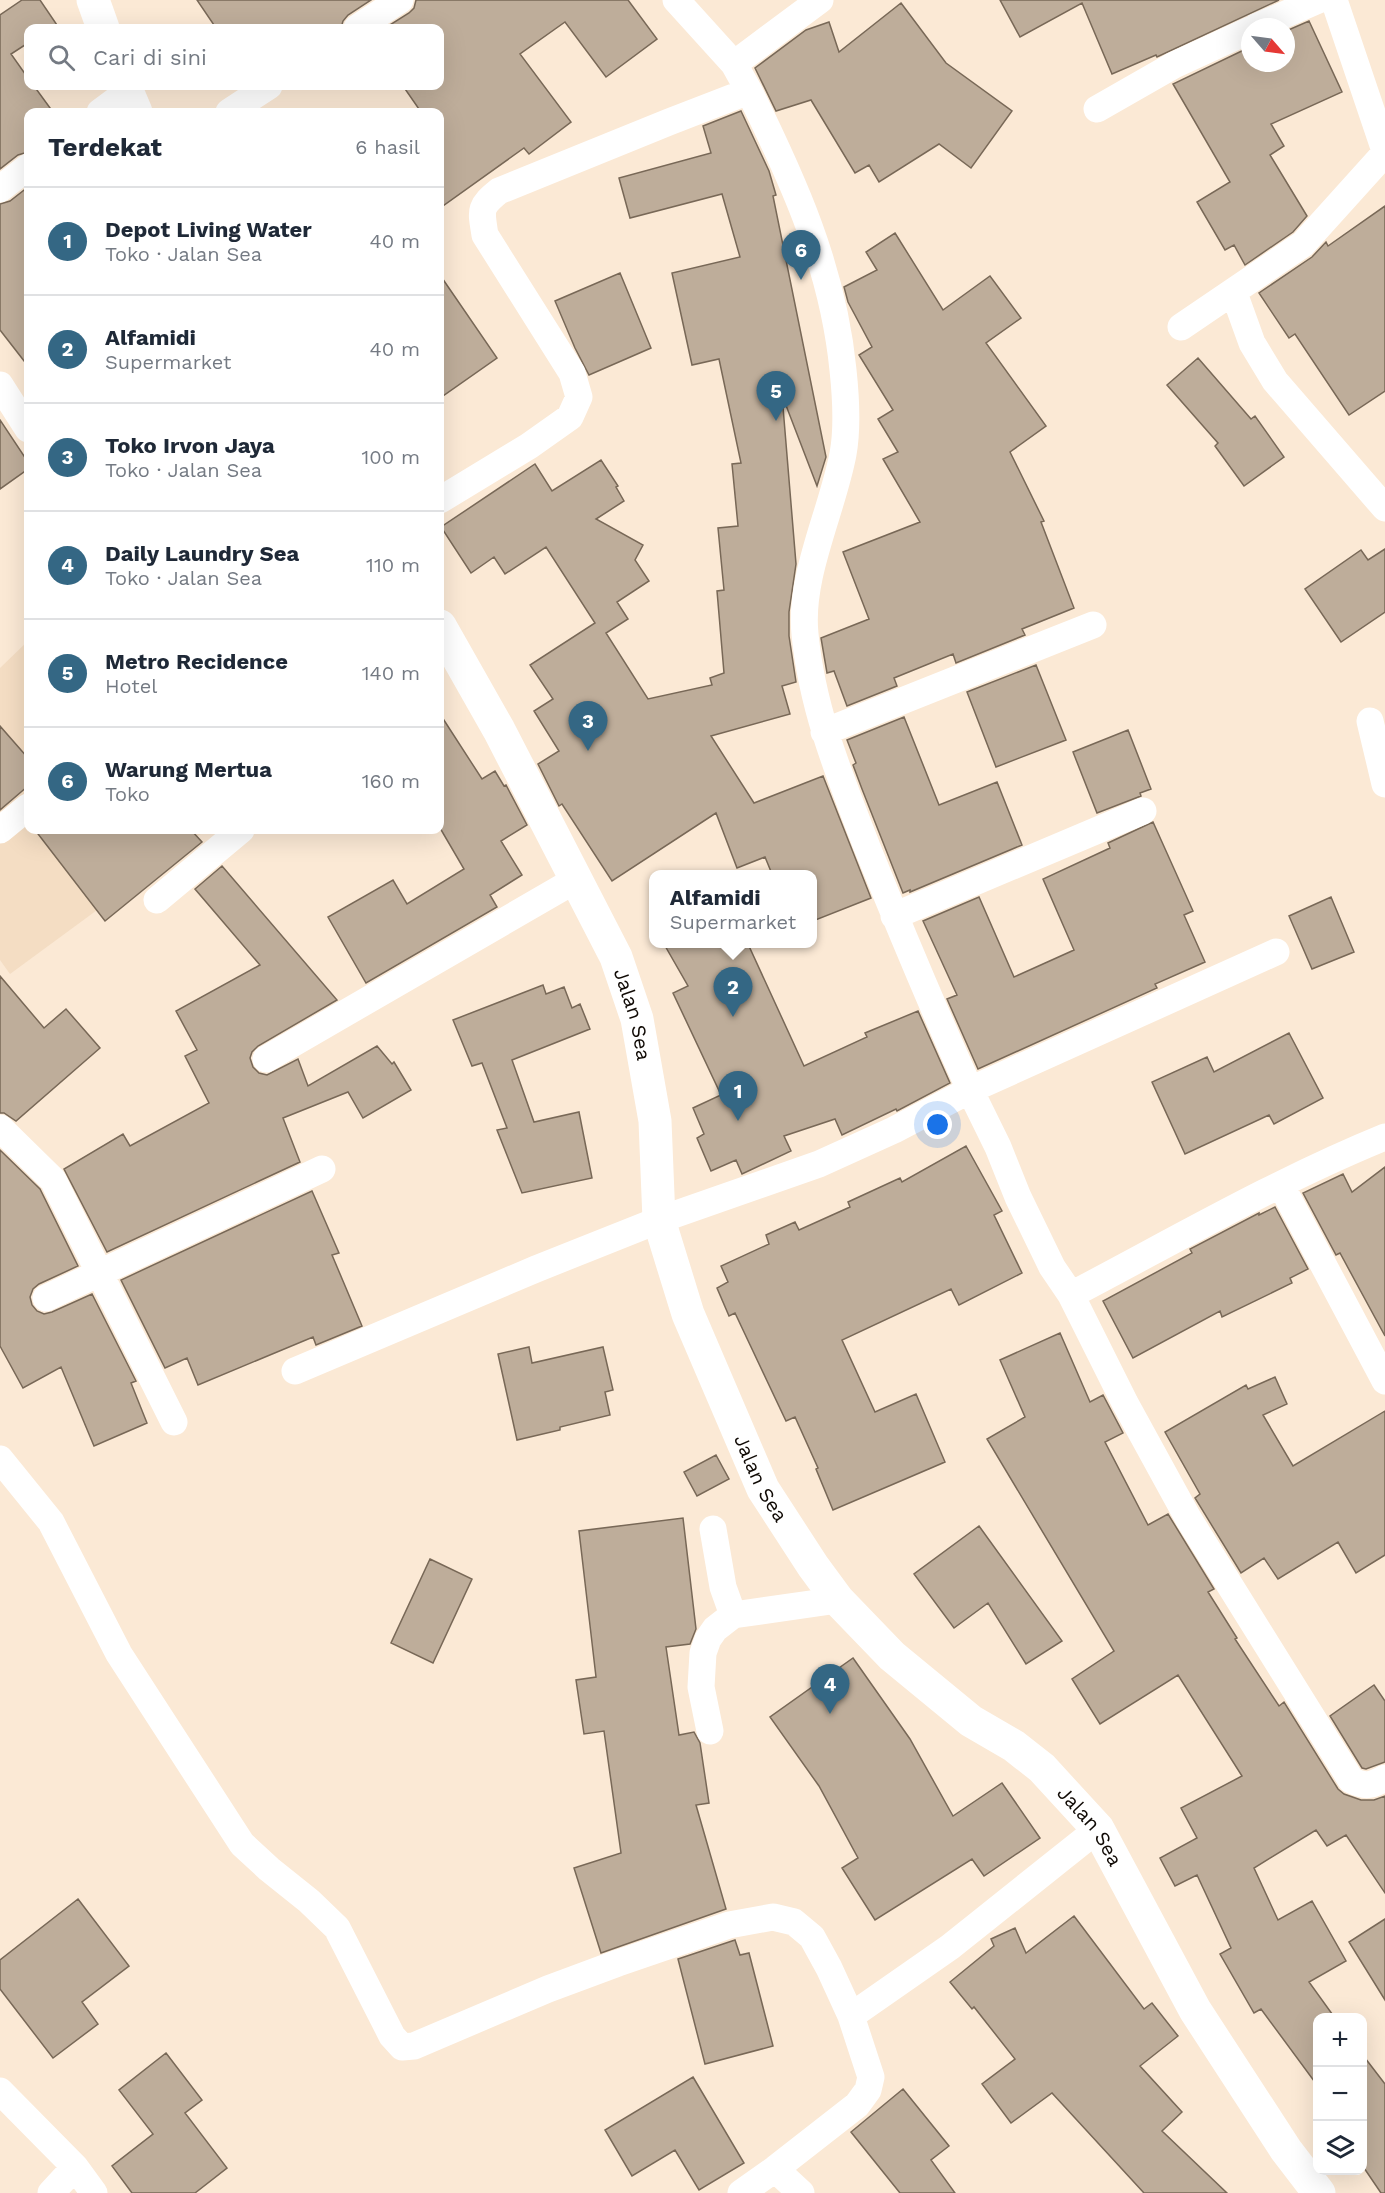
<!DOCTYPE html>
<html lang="id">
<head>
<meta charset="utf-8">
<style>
	body { margin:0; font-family:"Work Sans",sans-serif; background:#f6f6f7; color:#1f2937 }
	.controls { position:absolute; right:18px; bottom:18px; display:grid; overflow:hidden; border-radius:12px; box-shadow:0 6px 24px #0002 }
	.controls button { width:54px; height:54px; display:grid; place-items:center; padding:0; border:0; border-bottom:2px solid #e0e1e3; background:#fff; color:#1f2937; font:30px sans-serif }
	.compass { position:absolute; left:1241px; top:18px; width:54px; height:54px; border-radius:50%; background:#fff; box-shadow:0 6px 24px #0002; rotate:118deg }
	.you { position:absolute; left:938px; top:1125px; width:21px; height:21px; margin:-15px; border:4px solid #fff; border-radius:50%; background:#1a73e8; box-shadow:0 0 0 9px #1a73e833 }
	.badge { display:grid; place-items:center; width:39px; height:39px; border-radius:50%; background:#346784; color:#fff; font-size:20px; font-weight:700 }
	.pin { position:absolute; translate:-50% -50px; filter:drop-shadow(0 2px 3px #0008) }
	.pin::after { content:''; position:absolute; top:32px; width:21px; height:18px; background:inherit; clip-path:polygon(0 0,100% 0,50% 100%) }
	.popup { position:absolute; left:649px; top:870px; width:168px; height:78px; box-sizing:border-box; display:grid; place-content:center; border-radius:12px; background:#fff; filter:drop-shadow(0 2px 4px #0005); font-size:20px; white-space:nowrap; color:#747a83 }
	.popup b { font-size:22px; color:#1f2937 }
	.popup::after { content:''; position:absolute; left:50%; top:100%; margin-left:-12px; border:12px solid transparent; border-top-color:#fff }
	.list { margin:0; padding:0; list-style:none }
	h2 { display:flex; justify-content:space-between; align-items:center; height:78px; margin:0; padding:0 24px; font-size:26px }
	h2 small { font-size:20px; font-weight:400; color:#747a83 }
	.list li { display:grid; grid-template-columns:39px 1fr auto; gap:18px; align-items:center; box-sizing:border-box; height:108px; padding:0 24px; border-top:2px solid #e0e1e3 }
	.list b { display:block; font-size:22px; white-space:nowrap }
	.list p { margin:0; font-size:20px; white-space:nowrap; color:#747a83 }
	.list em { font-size:20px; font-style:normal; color:#747a83 }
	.icon { flex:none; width:33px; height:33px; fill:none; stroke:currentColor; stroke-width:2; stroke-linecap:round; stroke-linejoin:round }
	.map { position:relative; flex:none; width:1385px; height:2193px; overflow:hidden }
	.search { position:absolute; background:#fff; box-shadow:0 6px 24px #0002; left:24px; top:24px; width:420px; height:66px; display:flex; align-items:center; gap:15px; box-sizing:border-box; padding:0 21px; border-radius:12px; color:#747a83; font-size:22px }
	.panel { position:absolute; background:#fff; box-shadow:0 6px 24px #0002; left:24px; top:108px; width:420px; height:726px; border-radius:12px }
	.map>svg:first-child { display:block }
	.built { fill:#f4ddc3 }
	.building { fill:#bead9a; stroke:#786857; stroke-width:1.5 }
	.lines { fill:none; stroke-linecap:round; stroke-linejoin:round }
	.minor { stroke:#fff; stroke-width:27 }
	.secondary { stroke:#fff; stroke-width:33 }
	.labels { text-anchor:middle; stroke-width:6; stroke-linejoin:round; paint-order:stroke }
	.street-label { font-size:20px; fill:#100a05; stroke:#fff }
</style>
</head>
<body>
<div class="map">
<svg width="1385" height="2193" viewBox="0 0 1385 2193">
	<rect width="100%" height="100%" fill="#fbe9d5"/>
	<path class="built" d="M 28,641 L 28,830 L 206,830 L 10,974 L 0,960 L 0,668 Z"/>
	<path class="building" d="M 22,0 L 40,0 L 59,28 L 28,28 L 28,43 L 11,54 L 28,78 L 28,86 L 34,86 L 53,112 L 28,112 L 28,152 L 18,155 L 0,169 L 0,15 Z
		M 197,0 L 371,0 L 348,15 L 343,21 L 341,28 L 216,28 Z
		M 416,0 L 628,0 L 657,39 L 606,77 L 565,22 L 520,54 L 571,122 L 529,154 L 524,148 L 440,208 L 440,112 L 421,112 L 403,86 L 440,86 L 440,28 L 385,28 L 409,13 L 414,8 Z
		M 1000,0 L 1279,0 L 1157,57 L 1156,55 L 1112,74 L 1082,3 L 1020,37 Z
		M 901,3 L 946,63 L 1012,111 L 971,168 L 939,144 L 879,182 L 869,165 L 855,173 L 811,100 L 776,111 L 755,68 L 806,30 L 829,22 L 839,52 Z
		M 1309,21 L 1342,92 L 1271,124 L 1284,146 L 1270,155 L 1307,216 L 1293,232 L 1245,265 L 1234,245 L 1225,250 L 1197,202 L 1230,182 L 1173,84 L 1250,47 L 1250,63 L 1286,63 L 1286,31 Z
		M 741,111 L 769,171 L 776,195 L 773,196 L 826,457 L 817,486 L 782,395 L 796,564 L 789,612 L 789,636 L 796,682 L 782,686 L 790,714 L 711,736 L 754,803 L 823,776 L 871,898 L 813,921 L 813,874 L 772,874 L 765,857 L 737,868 L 716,813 L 612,881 L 562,804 L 559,806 L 538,764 L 559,751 L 534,711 L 553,699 L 530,665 L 595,623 L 546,547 L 505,574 L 494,557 L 471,573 L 441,527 L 535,464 L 552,491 L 601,460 L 618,486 L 616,487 L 624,501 L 596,519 L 643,545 L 635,560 L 649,581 L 617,602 L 628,619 L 606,633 L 648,699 L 712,685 L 710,678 L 724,673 L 717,591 L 724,590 L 718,528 L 738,526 L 732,464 L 741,463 L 719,359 L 692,365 L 672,273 L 740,257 L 722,194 L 630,218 L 619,178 L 711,153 L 703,126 Z
		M 28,187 L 28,366 L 0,330 L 0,204 L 10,201 Z
		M 1385,206 L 1385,391 L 1349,415 L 1295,334 L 1289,338 L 1259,293 L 1312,257 L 1326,242 L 1328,246 Z
		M 895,233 L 943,310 L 990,276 L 1021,318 L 986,343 L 1046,426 L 1010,452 L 1044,521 L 1041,522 L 1074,608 L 1022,629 L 1025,635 L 956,663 L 953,654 L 894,678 L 897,686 L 847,706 L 834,671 L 827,673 L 821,638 L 869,619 L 843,552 L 920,522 L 883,459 L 898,452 L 878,419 L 893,410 L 859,355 L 872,347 L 848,302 L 844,287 L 877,270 L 866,252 Z
		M 620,273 L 651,348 L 589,375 L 575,348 L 555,301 Z
		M 440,275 L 497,358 L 440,398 Z
		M 1198,358 L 1251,419 L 1255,416 L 1284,457 L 1244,486 L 1215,446 L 1218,443 L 1167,385 Z
		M 0,420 L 28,462 L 28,469 L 0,489 Z
		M 1385,549 L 1385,612 L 1341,642 L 1305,589 L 1361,550 L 1368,560 Z
		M 1036,665 L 1066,740 L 996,767 L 967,692 Z
		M 440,714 L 482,779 L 495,771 L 504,786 L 506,785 L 527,825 L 501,841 L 522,875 L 490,895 L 497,907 L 366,983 L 328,917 L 393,880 L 407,904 L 464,869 L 440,828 Z
		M 904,717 L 939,805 L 997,782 L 1022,845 L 910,892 L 910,890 L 903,893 L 862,789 L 853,765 L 856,763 L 847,740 Z
		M 0,726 L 28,758 L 28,786 L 0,810 Z
		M 1128,730 L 1151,789 L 1140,793 L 1141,796 L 1097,813 L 1073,752 Z
		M 1153,822 L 1193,911 L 1184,915 L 1205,962 L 1155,984 L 1157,988 L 978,1069 L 947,999 L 957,995 L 923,921 L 979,897 L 1014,977 L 1074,950 L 1043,879 L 1110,848 L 1108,843 Z
		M 35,830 L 191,830 L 202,842 L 105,921 Z
		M 222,866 L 337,1000 L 258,1046 L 252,1052 L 250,1058 L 253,1067 L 259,1073 L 267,1075 L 298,1059 L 308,1086 L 377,1046 L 392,1064 L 394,1062 L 411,1090 L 363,1118 L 348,1092 L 283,1118 L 300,1162 L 107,1252 L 64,1169 L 123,1134 L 130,1146 L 209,1103 L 185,1056 L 197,1050 L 176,1011 L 260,965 L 195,889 Z
		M 1331,897 L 1354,952 L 1312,969 L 1289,916 Z
		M 664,944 L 748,944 L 804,1066 L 867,1037 L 865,1033 L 918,1011 L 950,1083 L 897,1111 L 896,1109 L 842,1135 L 835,1119 L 784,1136 L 791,1151 L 742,1174 L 736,1160 L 711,1171 L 697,1138 L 704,1134 L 693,1108 L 721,1095 L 673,993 L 688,986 Z
		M 0,976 L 44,1028 L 66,1009 L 100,1048 L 16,1121 L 4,1113 L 0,1113 Z
		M 543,985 L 546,994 L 564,987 L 572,1008 L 580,1004 L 590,1029 L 512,1060 L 534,1122 L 579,1112 L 592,1178 L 522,1193 L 497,1130 L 507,1128 L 482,1063 L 472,1066 L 453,1020 Z
		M 1289,1033 L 1323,1098 L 1274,1124 L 1269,1115 L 1185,1154 L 1152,1082 L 1207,1057 L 1214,1072 Z
		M 966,1146 L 1002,1211 L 994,1215 L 1022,1273 L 959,1305 L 951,1289 L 842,1340 L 875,1412 L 916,1394 L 945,1462 L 833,1510 L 816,1469 L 818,1468 L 795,1417 L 786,1421 L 735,1313 L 729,1316 L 717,1288 L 728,1282 L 721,1266 L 769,1244 L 766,1235 L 795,1222 L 799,1230 L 850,1207 L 848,1202 L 900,1178 L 902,1182 Z
		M 0,1150 L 40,1189 L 78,1266 L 39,1284 L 33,1289 L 30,1297 L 32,1305 L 37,1311 L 44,1314 L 52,1312 L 92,1294 L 136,1381 L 131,1383 L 147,1423 L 94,1446 L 61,1367 L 23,1388 L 0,1346 Z
		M 1385,1167 L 1385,1336 L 1340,1253 L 1336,1255 L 1303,1193 L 1343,1174 L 1352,1192 Z
		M 312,1191 L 339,1253 L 332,1255 L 362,1326 L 316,1345 L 313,1337 L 198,1385 L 187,1358 L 165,1368 L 121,1280 Z
		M 1275,1207 L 1308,1269 L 1290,1278 L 1292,1283 L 1222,1317 L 1220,1311 L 1133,1358 L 1103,1301 L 1192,1253 L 1190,1249 L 1259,1213 L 1259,1215 Z
		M 1060,1333 L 1090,1402 L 1103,1395 L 1123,1433 L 1105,1442 L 1148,1525 L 1168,1514 L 1214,1589 L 1208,1592 L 1237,1638 L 1235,1639 L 1279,1706 L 1284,1702 L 1338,1789 L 1344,1794 L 1361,1800 L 1374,1800 L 1385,1796 L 1385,1893 L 1346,1835 L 1327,1846 L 1316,1830 L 1254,1868 L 1278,1920 L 1312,1901 L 1346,1961 L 1309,1982 L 1335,2018 L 1317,2018 L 1317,2085 L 1261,2009 L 1254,2013 L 1220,1954 L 1231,1948 L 1197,1875 L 1175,1886 L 1160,1858 L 1197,1838 L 1181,1808 L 1242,1776 L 1178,1675 L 1100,1724 L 1072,1679 L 1114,1651 L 987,1439 L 1025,1417 L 1000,1360 Z
		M 529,1347 L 532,1363 L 603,1347 L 613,1390 L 605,1392 L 610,1415 L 560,1427 L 560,1430 L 517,1440 L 498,1354 Z
		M 1275,1377 L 1287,1404 L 1263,1415 L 1293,1466 L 1385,1411 L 1385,1555 L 1356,1573 L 1338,1542 L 1278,1579 L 1264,1558 L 1241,1573 L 1195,1498 L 1200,1494 L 1165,1432 L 1246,1385 L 1248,1389 Z
		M 716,1455 L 729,1479 L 697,1496 L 684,1472 Z
		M 683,1518 L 696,1629 L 690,1644 L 666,1647 L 679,1735 L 694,1732 L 700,1743 L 709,1803 L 696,1805 L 726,1909 L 601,1953 L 574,1868 L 621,1853 L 604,1731 L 584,1734 L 576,1680 L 596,1677 L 579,1531 Z
		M 979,1526 L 1062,1641 L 1026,1664 L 988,1603 L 954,1628 L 914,1574 Z
		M 430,1559 L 472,1579 L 433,1663 L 391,1643 Z
		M 853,1658 L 910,1739 L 953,1816 L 1002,1783 L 1040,1838 L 984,1876 L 972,1859 L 875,1920 L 842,1868 L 858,1858 L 819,1786 L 770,1717 Z
		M 1374,1685 L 1385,1701 L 1385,1762 L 1366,1769 L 1362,1768 L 1330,1716 Z
		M 78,1899 L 129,1966 L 82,2002 L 98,2024 L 53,2058 L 0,1989 L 0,1960 Z
		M 1074,1916 L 1144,2009 L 1152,2003 L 1178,2036 L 1140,2066 L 1182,2112 L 1162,2131 L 1227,2193 L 1144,2193 L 1052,2093 L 1011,2123 L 982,2084 L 1015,2059 L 974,2007 L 972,2009 L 950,1982 L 994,1946 L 991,1939 L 1015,1928 L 1026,1953 Z
		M 1385,1919 L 1385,2000 L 1349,1942 Z
		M 735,1940 L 740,1955 L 749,1953 L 773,2046 L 705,2064 L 678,1959 Z
		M 166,2053 L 202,2100 L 185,2113 L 227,2168 L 195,2193 L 132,2193 L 112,2166 L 153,2134 L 119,2090 Z
		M 1362,2054 L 1385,2084 L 1385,2193 L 1381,2193 L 1362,2165 Z
		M 693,2077 L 744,2163 L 699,2190 L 675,2150 L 632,2176 L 605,2130 Z
		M 903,2089 L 949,2146 L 931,2160 L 955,2193 L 900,2193 L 851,2132 Z"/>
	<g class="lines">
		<path class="minor" d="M 676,0 L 734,64
			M 1334,0 L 1385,151
			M 1256,27 L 1318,0
			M 357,28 L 400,0
			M 749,91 C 794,182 833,268 843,370 C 846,398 848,427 843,454 C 832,512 799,576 805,634 C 812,709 840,777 867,847 C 900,929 934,1010 970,1090 L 1276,952
			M 1097,109 L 1174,65 L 1250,30
			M 100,112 L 127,92
			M 229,112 L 269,86
			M 0,189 L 28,167
			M 1234,293 L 1252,343 L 1275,381 L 1385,508
			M 1181,327 L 1303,244 L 1385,153
			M 0,385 L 28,429
			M 440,500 L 529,446 L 570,417 L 579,397 L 572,373 L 485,235 C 481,210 479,207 499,191 L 669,122 L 749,91 L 734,64 L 820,0
			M 1370,721 L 1385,784
			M 824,732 L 1093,625
			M 0,830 L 28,807
			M 157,900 L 241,830
			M 894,916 L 1143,811
			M 266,1059 L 577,879
			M 0,1128 L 53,1180 L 174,1422
			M 1281,1185 L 1385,1381
			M 1071,1295 C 1174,1241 1277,1181 1385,1137
			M 46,1298 L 322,1169
			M 295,1371 L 536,1269 L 659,1220 L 819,1164 L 894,1130 L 970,1090 L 998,1147 L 1018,1197 L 1052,1267 L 1071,1295 L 1125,1403 L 1188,1518 L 1351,1780 C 1365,1787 1371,1786 1385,1778
			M 0,1459 L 51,1522 L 119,1654 L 242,1844 L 269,1869 L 309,1901 L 337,1928 L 392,2036 L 402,2047 L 414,2046 L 548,1989 L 618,1963 L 729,1925 L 773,1917 L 794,1922 L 812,1937 L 829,1968 L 851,2016
			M 713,1529 L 723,1587 L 733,1615
			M 710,1731 L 701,1687 L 703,1653 L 708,1639 L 715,1629 L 733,1615 L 838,1600
			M 0,2091 L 75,2167 L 94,2193
			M 775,2169 L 801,2193
			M 51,2193 L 75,2167
			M 741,2193 L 775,2169 L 857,2105 L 868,2090 L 871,2077 L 851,2016 L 950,1947 L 1098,1829"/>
		<g class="secondary">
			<path d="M 93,0 L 103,28"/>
			<path d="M 125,86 L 136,112"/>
			<path id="s1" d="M 440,626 L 499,730 L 616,957 L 637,1019 L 655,1121 L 659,1220 L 688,1314 L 763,1489 L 813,1566 L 838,1600 L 892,1656 L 971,1721 L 1014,1746 L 1042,1768 L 1098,1829 L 1195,2010 L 1286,2150 L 1319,2193"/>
		</g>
	</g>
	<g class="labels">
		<g class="street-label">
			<text dy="7" stroke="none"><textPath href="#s1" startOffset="435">Jalan Sea</textPath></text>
			<text dy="7" stroke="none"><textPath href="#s1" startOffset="921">Jalan Sea</textPath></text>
			<text dy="7" stroke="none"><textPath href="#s1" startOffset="1407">Jalan Sea</textPath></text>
		</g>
	</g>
</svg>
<div class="controls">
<button>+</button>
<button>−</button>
<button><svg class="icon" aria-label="layers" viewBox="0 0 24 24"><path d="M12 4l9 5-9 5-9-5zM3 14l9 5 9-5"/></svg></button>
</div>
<svg class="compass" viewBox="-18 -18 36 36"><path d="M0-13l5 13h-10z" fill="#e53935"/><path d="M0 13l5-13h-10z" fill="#747a83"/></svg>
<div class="you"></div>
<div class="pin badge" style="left:738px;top:1121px">1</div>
<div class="pin badge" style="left:733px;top:1017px">2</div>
<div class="popup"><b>Alfamidi</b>Supermarket</div>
<div class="pin badge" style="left:588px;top:751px">3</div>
<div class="pin badge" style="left:830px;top:1714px">4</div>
<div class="pin badge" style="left:776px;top:421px">5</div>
<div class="pin badge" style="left:801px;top:280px">6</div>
<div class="search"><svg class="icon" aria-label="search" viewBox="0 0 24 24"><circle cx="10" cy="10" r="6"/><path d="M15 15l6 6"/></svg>Cari di sini</div>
<section class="panel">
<h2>Terdekat<small>6 hasil</small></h2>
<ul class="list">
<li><span class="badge">1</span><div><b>Depot Living Water</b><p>Toko · Jalan Sea</p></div><em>40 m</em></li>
<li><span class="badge">2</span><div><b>Alfamidi</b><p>Supermarket</p></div><em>40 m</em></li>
<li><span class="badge">3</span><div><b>Toko Irvon Jaya</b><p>Toko · Jalan Sea</p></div><em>100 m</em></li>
<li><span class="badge">4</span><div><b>Daily Laundry Sea</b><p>Toko · Jalan Sea</p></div><em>110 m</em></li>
<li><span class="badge">5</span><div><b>Metro Recidence</b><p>Hotel</p></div><em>140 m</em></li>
<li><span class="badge">6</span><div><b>Warung Mertua</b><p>Toko</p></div><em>160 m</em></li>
</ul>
</section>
</div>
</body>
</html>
